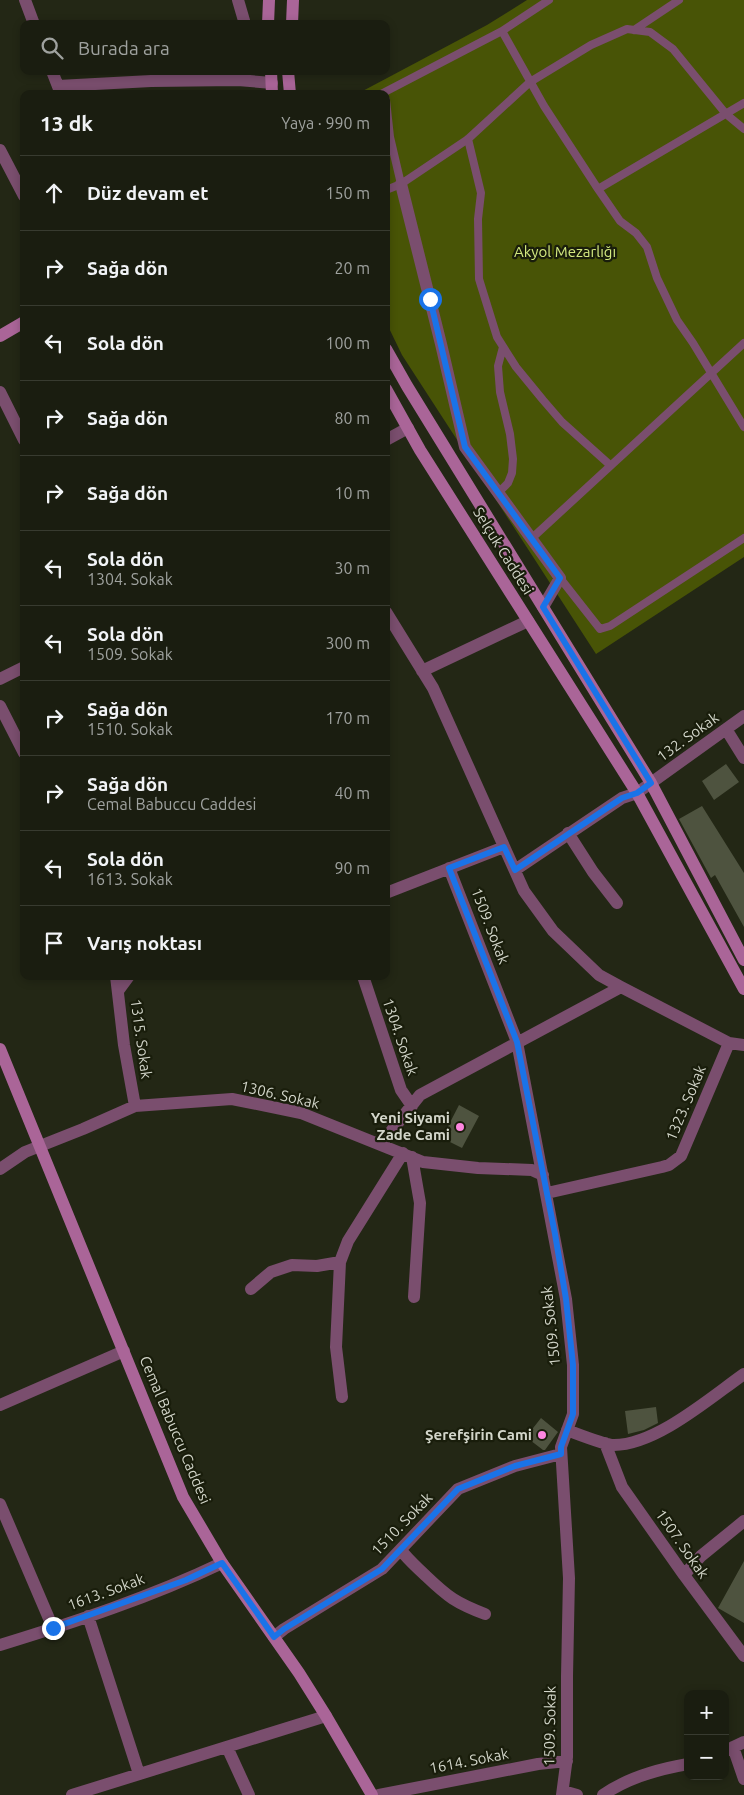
<!DOCTYPE html>
<html lang="tr">
<head>
<meta charset="utf-8">
<style>
	body { margin:0; font-family:Ubuntu,sans-serif; background:#232619; color:#f1f3f6 }
	.controls { position:absolute; right:15px; bottom:15px; display:grid; overflow:hidden; border-radius:10px; box-shadow:0 2px 8px #0003 }
	.controls button { width:45px; height:45px; display:grid; place-items:center; padding:0; border:0; border-bottom:1px solid #383b30; background:#1a1d10; color:#f1f3f6; font:25px sans-serif }
	.stop { position:absolute; width:15px; height:15px; margin:-11px; border:4px solid #1a73e8; border-radius:50%; background:#fff }
	.stop.end { background:#1a73e8; border-color:#fff; box-shadow:0 1px 5px #0008 }
	.list { margin:0; padding:0; list-style:none }
	h2 { display:flex; justify-content:space-between; align-items:center; height:65px; margin:0; padding:0 20px; font-size:21px }
	h2 small { font-size:16px; font-weight:400; color:#9fa29f }
	.list li { display:grid; grid-template-columns:32px 1fr auto; gap:15px; align-items:center; box-sizing:border-box; height:75px; padding:0 20px; border-top:1px solid #383b30 }
	.list b { display:block; font-size:19px; white-space:nowrap }
	.list p { margin:0; font-size:16px; white-space:nowrap; color:#9fa29f }
	.list em { font-size:16px; font-style:normal; color:#9fa29f }
	.icon { flex:none; width:28px; height:28px; fill:none; stroke:currentColor; stroke-width:2; stroke-linecap:round; stroke-linejoin:round }
	.map { position:relative; flex:none; width:744px; height:1795px; overflow:hidden }
	.search { position:absolute; background:#1a1d10; box-shadow:0 2px 8px #0003; left:20px; top:20px; width:370px; height:55px; display:flex; align-items:center; gap:12px; box-sizing:border-box; padding:0 18px; border-radius:10px; color:#9fa29f; font-size:19px }
	.panel { position:absolute; background:#1a1d10; box-shadow:0 2px 8px #0003; left:20px; top:90px; width:370px; height:890px; border-radius:10px }
	.map>svg:first-child { display:block }
	.green { fill:#485406 }
	.building { fill:#4e533f }
	.lines { fill:none; stroke-linecap:round; stroke-linejoin:round }
	.lane { stroke:#7a4e6e; stroke-width:8 }
	.street { stroke:#7a4e6e; stroke-width:12 }
	.secondary { stroke:#aa6598; stroke-width:12 }
	.route { stroke:#1a73e8; stroke-width:6 }
	.poi-dot { fill:#fe86e0; stroke:#191d0b; stroke-width:2 }
	.labels { text-anchor:middle; stroke-width:4.5; stroke-linejoin:round; paint-order:stroke }
	.park-label { font-size:15px; fill:#d4ea80; stroke:#191d0b }
	.street-label { font-size:15px; fill:#d3d6ca; stroke:#191d0b }
	.poi-label { font-size:15px; font-weight:bold; fill:#d3d6ca; stroke:#191d0b; text-anchor:end }
</style>
</head>
<body>
<div class="map">
<svg width="744" height="1795" viewBox="0 0 744 1795">
	<rect width="100%" height="100%" fill="#232715"/>
	<path class="green" d="M 527,0 L 744,0 L 744,557 L 596,654 L 402,355 L 386,322 L 386,94 L 357,94 L 487,25 Z"/>
	<path class="building" d="M 726,764 L 739,782 L 714,800 L 702,781 Z
		M 702,806 L 744,873 L 744,927 L 715,875 L 711,878 L 679,819 Z
		M 459,1105 L 479,1116 L 462,1148 L 442,1138 Z
		M 656,1407 L 658,1423 L 644,1430 L 628,1434 L 625,1411 Z
		M 541,1418 L 558,1432 L 545,1450 L 543,1450 L 526,1437 Z
		M 744,1561 L 744,1623 L 718,1608 Z"/>
	<g class="lines">
		<path class="lane" d="M 634,30 L 679,0
			M 502,31 L 544,106 L 598,189 L 620,221 L 636,233 L 647,247 L 657,278 L 677,320 L 693,343 L 744,427
			M 381,94 L 502,31 L 549,0
			M 386,100 L 390,137 L 401,184
			M 468,139 L 481,193 L 478,219 L 479,279 L 497,337 L 516,367 L 543,400 L 562,422 L 610,465
			M 598,189 L 744,103
			M 386,190 L 401,184 L 468,139 L 530,82 L 591,45 L 627,29 L 650,32 L 673,49 L 726,114 L 744,129
			M 498,493 L 508,483 L 512,473 L 513,459 L 510,434 L 500,392 L 498,366 L 503,347
			M 531,539 L 744,343
			M 560,578 L 600,629 L 610,626 L 744,538"/>
		<path class="street" d="M 25,0 L 34,24
			M 238,0 L 245,24
			M 52,71 L 61,94
			M 58,86 L 151,81 L 238,80 L 272,83
			M 0,150 L 24,196
			M 401,184 L 441,344 L 465,447 L 560,578 L 543,607
			M 0,392 L 24,440
			M 386,440 L 408,428
			M 386,612 L 433,688 L 524,891 L 553,931 L 599,975 L 621,987 L 729,1043 L 744,1045
			M 422,671 L 528,621
			M 0,679 L 24,667
			M 0,706 L 24,753
			M 726,729 L 744,758
			M 568,833 L 593,872 L 617,903
			M 449,868 L 517,1042 L 566,1299 L 573,1365 L 573,1414 L 561,1447 L 569,1578 L 567,1676 L 567,1757 L 562,1795
			M 515,870 L 622,798 L 637,793 L 744,716
			M 386,893 L 504,847
			M 116,976 L 124,1045 L 135,1106
			M 363,976 L 401,1090 L 412,1106
			M 118,991 L 129,976
			M 381,1144 L 420,1095 L 621,987
			M 412,1157 L 420,1203 L 414,1297
			M 0,1169 L 25,1152 L 83,1129 L 135,1106 L 232,1099 L 301,1113 L 423,1162 L 478,1168 L 532,1170 L 543,1175
			M 547,1193 L 662,1167 L 669,1165 L 681,1156 L 729,1043
			M 251,1289 L 271,1272 L 292,1265 L 317,1266 L 340,1262
			M 342,1397 L 336,1347 L 340,1262 L 348,1241 L 403,1153
			M 0,1405 L 124,1351
			M 567,1430 C 578,1434 605,1445 614,1445 C 656,1445 710,1398 744,1374
			M 605,1443 L 622,1487 L 684,1575 L 744,1656
			M 0,1504 L 53,1628
			M 401,1550 C 408,1560 417,1567 426,1576 C 448,1597 456,1603 485,1614
			M 684,1575 L 701,1556 L 744,1521
			M 88,1616 L 139,1774
			M 274,1637 L 284,1629 L 382,1569 L 458,1489 L 515,1466 L 561,1454
			M 0,1645 C 75,1622 151,1597 222,1563
			M 227,1747 L 249,1795
			M 733,1747 L 744,1779
			M 725,1751 L 744,1742
			M 563,1791 L 577,1795
			M 72,1795 L 326,1716
			M 379,1795 L 538,1764 L 567,1761
			M 603,1795 C 627,1778 659,1769 688,1764"/>
		<path class="secondary" d="M 268,24 L 269,0
			M 292,24 L 293,0
			M 271,71 L 272,94
			M 288,71 L 290,94
			M 0,336 L 24,322
			M 386,349 L 407,386 L 651,783 L 744,960
			M 386,389 L 420,450 L 637,793 L 744,989
			M 0,1049 L 183,1497 L 222,1563 L 299,1673 L 326,1716 L 372,1795"/>
	</g>
	<g class="lines">
		<path class="route" d="M 53,1628 L 186,1580 L 222,1563 L 274,1637 L 284,1629 L 382,1569 L 458,1489 L 515,1466 L 561,1454 L 561,1447 L 573,1414 L 573,1365 L 566,1299 L 555,1234 L 517,1042 L 449,868 L 504,847 L 515,870 L 622,798 L 637,793 L 651,783 L 543,607 L 560,578 L 465,447 L 430,299"/>
	</g>
	<g class="poi-dot">
		<circle cx="460" cy="1127" r="5"/>
		<circle cx="542" cy="1435" r="5"/>
	</g>
	<g class="labels">
		<g class="park-label">
			<text x="565" y="257">Akyol Mezarlığı</text>
		</g>
		<g class="street-label">
			<text transform="translate(503 551) rotate(58)" y="5">Selçuk Caddesi</text>
			<text transform="translate(688 737) rotate(-36)" y="5">132. Sokak</text>
			<text transform="translate(490 926) rotate(69)" y="5">1509. Sokak</text>
			<text transform="translate(400 1037) rotate(71)" y="5">1304. Sokak</text>
			<text transform="translate(141 1039) rotate(82)" y="5">1315. Sokak</text>
			<text transform="translate(280 1095) rotate(13)" y="5">1306. Sokak</text>
			<text transform="translate(686 1103) rotate(-67)" y="5">1323. Sokak</text>
			<text transform="translate(551 1326) rotate(-96)" y="5">1509. Sokak</text>
			<text transform="translate(175 1430) rotate(67)" y="5">Cemal Babuccu Caddesi</text>
			<text transform="translate(402 1524) rotate(-46)" y="5">1510. Sokak</text>
			<text transform="translate(682 1544) rotate(55)" y="5">1507. Sokak</text>
			<text transform="translate(106 1592) rotate(-20)" y="5">1613. Sokak</text>
			<text transform="translate(550 1726) rotate(-89)" y="5">1509. Sokak</text>
			<text transform="translate(469 1761) rotate(-11)" y="5">1614. Sokak</text>
		</g>
		<g class="poi-label">
			<text x="450" y="1123">Yeni Siyami<tspan x="450" dy="17">Zade Cami</tspan></text>
			<text x="532" y="1440">Şerefşirin Cami</text>
		</g>
	</g>
</svg>
<div class="controls">
<button>+</button>
<button>−</button>
</div>
<div class="stop" style="left:430px;top:299px"></div>
<div class="stop end" style="left:53px;top:1628px"></div>
<div class="search"><svg class="icon" aria-label="search" viewBox="0 0 24 24"><circle cx="10" cy="10" r="6"/><path d="M15 15l6 6"/></svg>Burada ara</div>
<section class="panel">
<h2>13 dk<small>Yaya · 990 m</small></h2>
<ul class="list">
<li><svg class="icon" aria-label="ahead" viewBox="0 0 24 24"><path d="M12 20V5M6 11l6-6 6 6"/></svg><div><b>Düz devam et</b></div><em>150 m</em></li>
<li><svg class="icon" aria-label="right" viewBox="0 0 24 24"><path d="M7 20v-9h11M14 6l5 5-5 5"/></svg><div><b>Sağa dön</b></div><em>20 m</em></li>
<li><svg class="icon" aria-label="left" viewBox="0 0 24 24"><path d="M17 20v-9H6M10 6l-5 5 5 5"/></svg><div><b>Sola dön</b></div><em>100 m</em></li>
<li><svg class="icon" aria-label="right" viewBox="0 0 24 24"><path d="M7 20v-9h11M14 6l5 5-5 5"/></svg><div><b>Sağa dön</b></div><em>80 m</em></li>
<li><svg class="icon" aria-label="right" viewBox="0 0 24 24"><path d="M7 20v-9h11M14 6l5 5-5 5"/></svg><div><b>Sağa dön</b></div><em>10 m</em></li>
<li><svg class="icon" aria-label="left" viewBox="0 0 24 24"><path d="M17 20v-9H6M10 6l-5 5 5 5"/></svg><div><b>Sola dön</b><p>1304. Sokak</p></div><em>30 m</em></li>
<li><svg class="icon" aria-label="left" viewBox="0 0 24 24"><path d="M17 20v-9H6M10 6l-5 5 5 5"/></svg><div><b>Sola dön</b><p>1509. Sokak</p></div><em>300 m</em></li>
<li><svg class="icon" aria-label="right" viewBox="0 0 24 24"><path d="M7 20v-9h11M14 6l5 5-5 5"/></svg><div><b>Sağa dön</b><p>1510. Sokak</p></div><em>170 m</em></li>
<li><svg class="icon" aria-label="right" viewBox="0 0 24 24"><path d="M7 20v-9h11M14 6l5 5-5 5"/></svg><div><b>Sağa dön</b><p>Cemal Babuccu Caddesi</p></div><em>40 m</em></li>
<li><svg class="icon" aria-label="left" viewBox="0 0 24 24"><path d="M17 20v-9H6M10 6l-5 5 5 5"/></svg><div><b>Sola dön</b><p>1613. Sokak</p></div><em>90 m</em></li>
<li><svg class="icon" aria-label="arrive" viewBox="0 0 24 24"><path d="M6 21V4h12l-3 4 3 4H6"/></svg><div><b>Varış noktası</b></div></li>
</ul>
</section>
</div>
</body>
</html>
